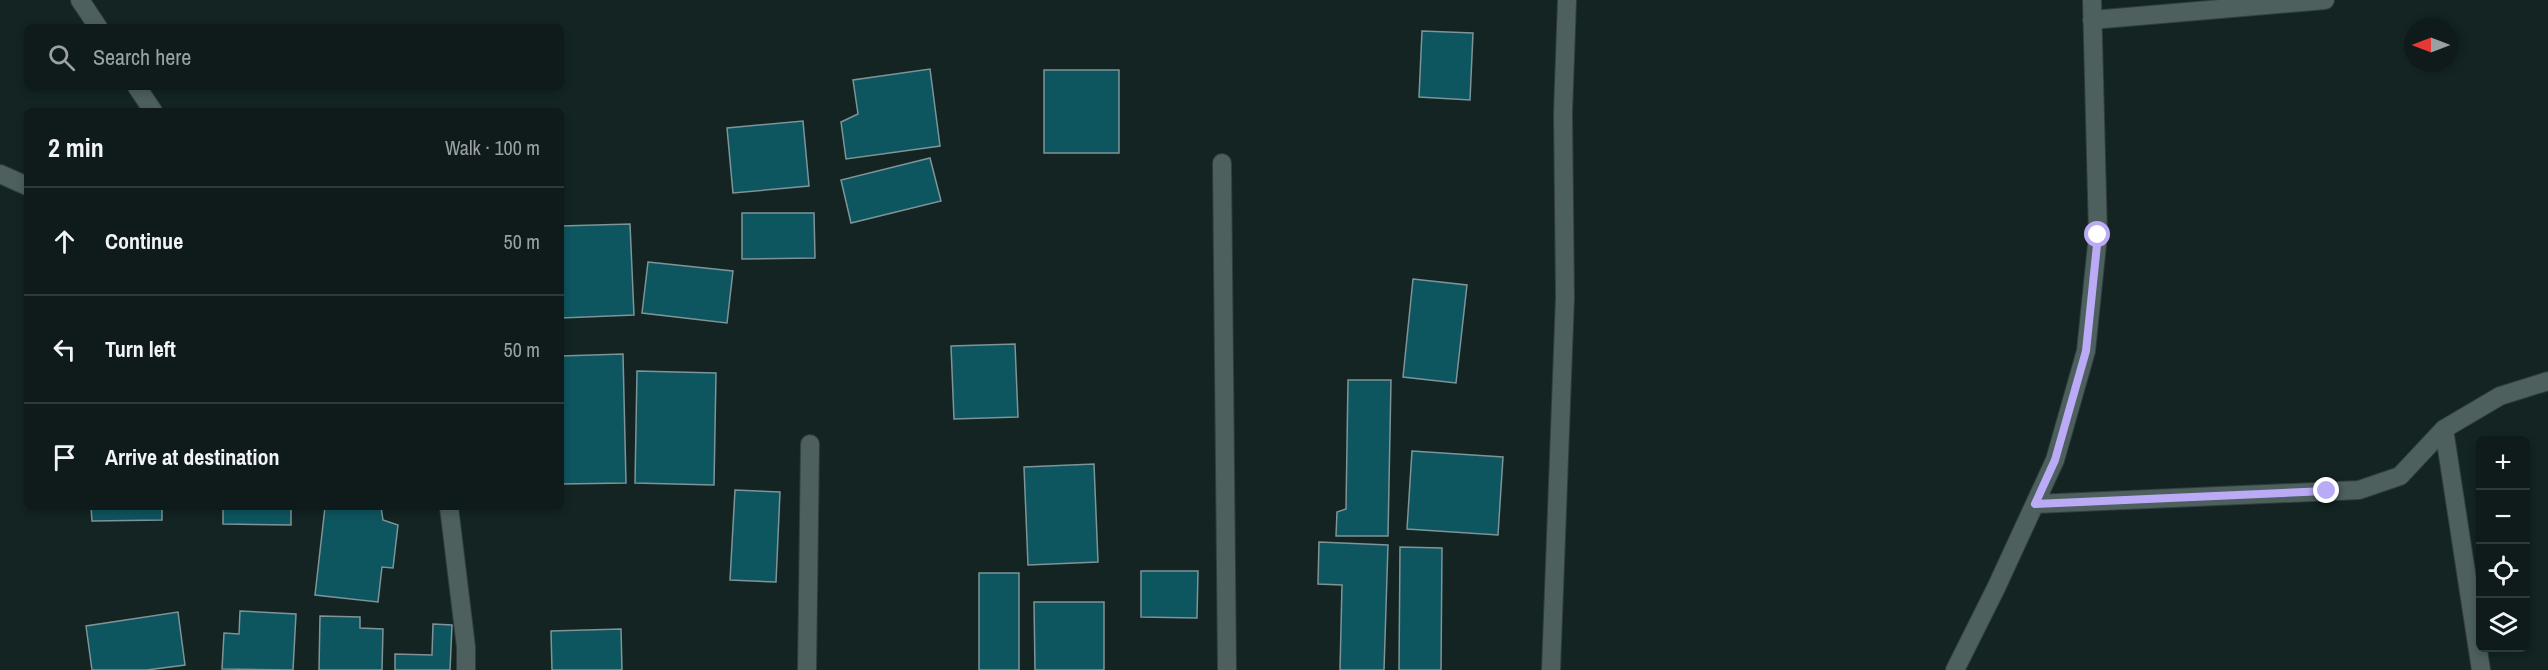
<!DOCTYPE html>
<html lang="en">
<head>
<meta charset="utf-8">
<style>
	body { margin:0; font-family:"Archivo Narrow",sans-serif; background:#1c2827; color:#f1f3f6 }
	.controls { position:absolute; right:18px; bottom:18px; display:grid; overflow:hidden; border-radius:9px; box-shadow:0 3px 9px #0003 }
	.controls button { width:54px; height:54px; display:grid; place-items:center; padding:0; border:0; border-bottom:2px solid #2e3939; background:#0e1b1a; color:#f1f3f6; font:30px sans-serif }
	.compass { position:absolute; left:2404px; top:18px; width:54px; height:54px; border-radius:50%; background:#0e1b1a; box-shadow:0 3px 9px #0003; rotate:270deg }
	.stop { position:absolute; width:18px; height:18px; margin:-14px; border:4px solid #bbaaf6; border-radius:50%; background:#fff }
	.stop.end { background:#bbaaf6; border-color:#fff; box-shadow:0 2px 6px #0008 }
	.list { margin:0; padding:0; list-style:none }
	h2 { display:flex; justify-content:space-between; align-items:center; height:78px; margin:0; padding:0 24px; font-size:26px }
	h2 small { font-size:20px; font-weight:400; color:#9ba1a2 }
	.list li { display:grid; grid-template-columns:39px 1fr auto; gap:18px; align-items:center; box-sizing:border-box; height:108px; padding:0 24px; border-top:2px solid #2e3939 }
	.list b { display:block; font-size:22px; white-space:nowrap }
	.list em { font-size:20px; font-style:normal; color:#9ba1a2 }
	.icon { flex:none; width:33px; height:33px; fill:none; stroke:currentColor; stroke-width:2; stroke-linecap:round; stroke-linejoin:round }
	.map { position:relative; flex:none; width:2548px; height:670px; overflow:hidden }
	.search { position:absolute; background:#0e1b1a; box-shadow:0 3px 9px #0003; left:24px; top:24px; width:540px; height:66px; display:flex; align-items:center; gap:15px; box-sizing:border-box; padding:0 21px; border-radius:9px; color:#9ba1a2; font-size:22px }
	.panel { position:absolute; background:#0e1b1a; box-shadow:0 3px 9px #0003; left:24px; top:108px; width:540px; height:402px; border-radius:9px }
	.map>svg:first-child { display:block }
	.building { fill:#0d555f; stroke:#7f9498; stroke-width:1.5 }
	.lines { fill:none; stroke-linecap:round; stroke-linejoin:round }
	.minor-casing { stroke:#323e3d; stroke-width:20 }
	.minor { stroke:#4d605e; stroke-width:18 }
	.route { stroke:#bbaaf6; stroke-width:8 }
</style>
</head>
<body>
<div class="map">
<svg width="2548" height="670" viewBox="0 0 2548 670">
	<rect width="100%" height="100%" fill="#132423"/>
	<path class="building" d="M 1422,31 L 1473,33 L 1470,100 L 1419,97 Z
		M 930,69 L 940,146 L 846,159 L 841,122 L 858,114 L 853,80 Z
		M 1044,70 L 1119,70 L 1119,153 L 1044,153 Z
		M 803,121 L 809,186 L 733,193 L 727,128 Z
		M 930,158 L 941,201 L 851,223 L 841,180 Z
		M 742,213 L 814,213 L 815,258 L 742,259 Z
		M 630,224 L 634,315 L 561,318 L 561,226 Z
		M 648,262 L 733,271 L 727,323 L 642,313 Z
		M 1413,279 L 1467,285 L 1456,383 L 1403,377 Z
		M 1015,344 L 1018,417 L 954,419 L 951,346 Z
		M 623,354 L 626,483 L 561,484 L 561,356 Z
		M 637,371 L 716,373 L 714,485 L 635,483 Z
		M 1348,380 L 1391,380 L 1388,536 L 1336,536 L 1337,512 L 1346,509 Z
		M 1412,451 L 1503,457 L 1498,535 L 1407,529 Z
		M 1094,464 L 1098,562 L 1028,565 L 1024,467 Z
		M 735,490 L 780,492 L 776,582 L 730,580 Z
		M 91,507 L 162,507 L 162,520 L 92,521 Z
		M 223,507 L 291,507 L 291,525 L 223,524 Z
		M 325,507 L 381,507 L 383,520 L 398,525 L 393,568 L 382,567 L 378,602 L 315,595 Z
		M 1319,542 L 1388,545 L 1384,670 L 1340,670 L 1342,585 L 1318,584 Z
		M 1400,547 L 1442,548 L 1441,670 L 1399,670 Z
		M 1141,571 L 1198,571 L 1197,618 L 1141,617 Z
		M 979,573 L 1019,573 L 1019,670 L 979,670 Z
		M 1034,602 L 1104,602 L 1104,670 L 1035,670 Z
		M 240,611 L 296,614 L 293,670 L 222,669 L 224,633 L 239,634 Z
		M 178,612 L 185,665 L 147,670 L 92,670 L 86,626 Z
		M 320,616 L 360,617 L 360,628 L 383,629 L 382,670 L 319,670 Z
		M 433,624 L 452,625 L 450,670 L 395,670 L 395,654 L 432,655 Z
		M 621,629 L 622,670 L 552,670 L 551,631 Z"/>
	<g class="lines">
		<defs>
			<path id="minor" d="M 80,0 L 98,27
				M 2092,20 L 2325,0
				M 137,87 L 153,111
				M 1222,163 L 1227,670
				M 0,174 L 27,186
				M 2444,429 L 2481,670
				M 2035,504 L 2359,490 L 2400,476 L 2444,429 L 2500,396 L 2548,381
				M 449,507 L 466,647 L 466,670
				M 807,670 L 810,444
				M 1551,670 L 1565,297 L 1563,113 L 1567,0
				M 1955,670 L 1996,588 L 2055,460 L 2086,351 L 2098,235 L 2092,0"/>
		</defs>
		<use href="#minor" class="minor-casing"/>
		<use href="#minor" class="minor"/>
	</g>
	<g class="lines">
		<path class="route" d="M 2098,235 L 2086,351 L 2055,460 L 2035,504 L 2327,491"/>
	</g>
</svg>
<div class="controls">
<button>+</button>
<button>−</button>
<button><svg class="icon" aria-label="locate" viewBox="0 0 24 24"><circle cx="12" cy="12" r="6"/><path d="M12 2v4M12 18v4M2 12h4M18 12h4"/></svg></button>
<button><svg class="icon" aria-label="layers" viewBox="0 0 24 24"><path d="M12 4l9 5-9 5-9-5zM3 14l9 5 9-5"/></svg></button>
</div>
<svg class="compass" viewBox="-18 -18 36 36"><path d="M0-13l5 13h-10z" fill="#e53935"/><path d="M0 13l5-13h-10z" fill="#9ba1a2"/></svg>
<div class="stop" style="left:2098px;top:235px"></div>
<div class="stop end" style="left:2327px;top:491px"></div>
<div class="search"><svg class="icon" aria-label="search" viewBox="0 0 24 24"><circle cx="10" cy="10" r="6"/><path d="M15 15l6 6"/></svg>Search here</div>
<section class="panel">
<h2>2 min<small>Walk · 100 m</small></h2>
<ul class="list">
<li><svg class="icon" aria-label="ahead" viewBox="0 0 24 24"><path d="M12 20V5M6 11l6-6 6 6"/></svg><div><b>Continue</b></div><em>50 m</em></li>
<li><svg class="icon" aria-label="left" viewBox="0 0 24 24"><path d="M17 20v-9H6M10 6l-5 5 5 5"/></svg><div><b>Turn left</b></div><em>50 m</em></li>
<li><svg class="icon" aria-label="arrive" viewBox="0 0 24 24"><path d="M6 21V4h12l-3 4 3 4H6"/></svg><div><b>Arrive at destination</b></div></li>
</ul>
</section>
</div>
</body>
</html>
